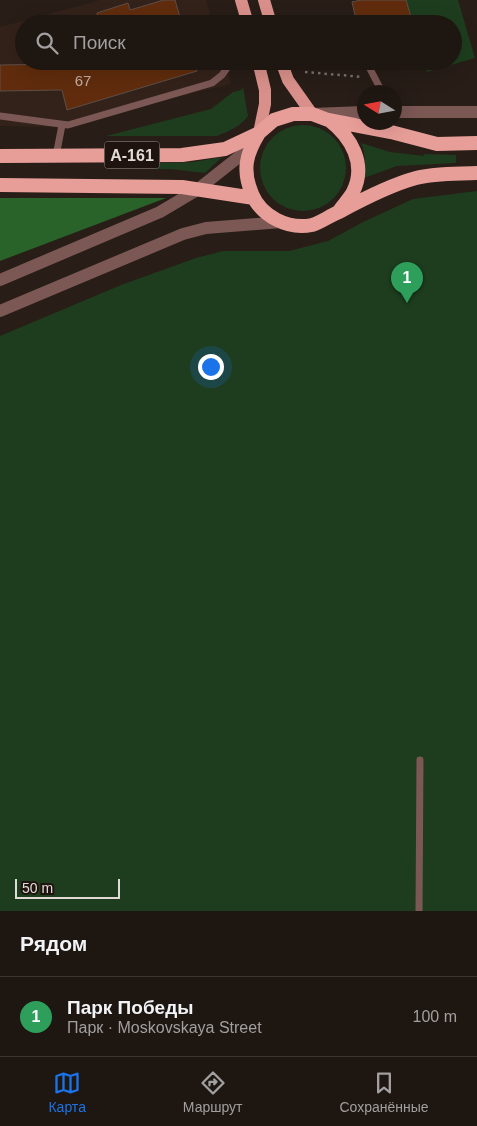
<!DOCTYPE html>
<html lang="ru">
<head>
<meta charset="utf-8">
<style>
	body { margin:0; font-family:Arial,sans-serif; background:#261f1a; color:#f1f3f6 }
	.compass { position:absolute; left:357px; top:85px; width:45px; height:45px; border-radius:50%; background:#1e1611; box-shadow:0 5px 20px #0002; rotate:281deg }
	.scale { position:absolute; left:15px; bottom:12px; width:105px; box-sizing:border-box; padding-left:5px; border:2px solid #e2dad6; border-top:0; font-size:14px; line-height:18px; white-space:nowrap; color:#e2dad6; -webkit-text-stroke:4px #1e130e; paint-order:stroke }
	.you { position:absolute; left:210px; top:366px; width:18px; height:18px; margin:-12px; border:4px solid #fff; border-radius:50%; background:#1a73e8; box-shadow:0 0 0 8px #1a73e833 }
	.badge { display:grid; place-items:center; width:32px; height:32px; border-radius:50%; background:#1a73e8; color:#fff; font-size:16px; font-weight:700 }
	.pin { position:absolute; translate:-50% -41px; filter:drop-shadow(0 1px 2px #0008) }
	.pin::after { content:''; position:absolute; top:26px; width:18px; height:15px; background:inherit; clip-path:polygon(0 0,100% 0,50% 100%) }
	.list { margin:0; padding:0; list-style:none }
	h2 { display:flex; justify-content:space-between; align-items:center; height:65px; margin:0; padding:0 20px; font-size:21px }
	h2 small { font-size:16px; font-weight:400; color:#a19f9f }
	.list li { display:grid; grid-template-columns:32px 1fr auto; gap:15px; align-items:center; box-sizing:border-box; height:80px; padding:0 20px; border-top:1px solid #3c3531 }
	.list b { display:block; font-size:19px; white-space:nowrap }
	.list p { margin:0; font-size:16px; white-space:nowrap; color:#a19f9f }
	.list em { font-size:16px; font-style:normal; color:#a19f9f }
	.icon { flex:none; width:28px; height:28px; fill:none; stroke:currentColor; stroke-width:2; stroke-linecap:round; stroke-linejoin:round }
	.map { position:relative; flex:none; width:477px; height:911px; overflow:hidden }
	.search { position:absolute; background:#1e1611; box-shadow:0 5px 20px #0002; left:15px; right:15px; top:15px; height:55px; display:flex; align-items:center; gap:12px; box-sizing:border-box; padding:0 18px; border-radius:28px; color:#a19f9f; font-size:19px }
	.sheet { height:145px; background:#1e1611 }
	nav { display:flex; justify-content:space-around; align-items:center; box-sizing:border-box; height:70px; border-top:1px solid #3c3531; background:#1e1611; font-size:14px; color:#a19f9f }
	nav a { display:grid; justify-items:center; gap:2px }
	nav .on { color:#1a73e8 }
	.map>svg:first-child { display:block }
	.built { fill:#332219 }
	.green { fill:#1e3d1e }
	.forest { fill:#29632a }
	.building { fill:#602c0d; stroke:#5d4f49 }
	.lines { fill:none; stroke-linecap:round; stroke-linejoin:round }
	.path { stroke:#7a706b; stroke-width:2.5; stroke-dasharray:2.5 4; stroke-linecap:butt }
	.service { stroke:#7c5855; stroke-width:7 }
	.minor { stroke:#7c5855; stroke-width:12 }
	.tertiary { stroke:#7c5855; stroke-width:12 }
	.primary { stroke:#da908a; stroke-width:12 }
	.trunk { stroke:#e89e98; stroke-width:14 }
	.labels { text-anchor:middle; stroke-width:4; stroke-linejoin:round; paint-order:stroke }
	.number-label { font-size:15px; fill:#c2aea4 }
	.shield { fill:#1e130e; stroke:#a79e9a; stroke-width:1 }
	.shield-label { font-size:16px; font-weight:bold; fill:#e2dad6 }
</style>
</head>
<body>
<div class="map">
<svg width="477" height="911" viewBox="0 0 477 911">
	<rect width="100%" height="100%" fill="#281d17"/>
	<path class="built" d="M 101,0 L 206,0 L 213,24 L 24,24 L 24,61 L 224,61 L 231,84 L 53,127 L 0,126 L 0,27 Z"/>
	<path class="green" d="M 406,0 L 458,0 L 475,58 L 427,72 L 424,61 L 453,61 L 453,24 L 413,24 Z
		M 243,87 L 248,116 C 241,126 229,131 217,136 L 106,136 L 211,109 L 233,92 L 241,90 Z
		M260 168a43 43 0 1 1 86 0a43 43 0 1 1-86 0Z
		M 361,143 L 390,152 L 425,156 L 423,154 L 456,155 L 456,163 L 397,166 L 361,179 C 366,166 366,155 361,143 Z
		M 222,157 L 205,173 L 170,169 L 127,169 L 128,164 L 194,162 Z
		M 477,191 L 477,911 L 0,911 L 0,336 L 121,285 L 196,258 L 223,251 L 289,251 L 328,241 L 363,222 L 413,199 Z"/>
	<path class="forest" d="M 0,198 L 166,198 L 0,261 Z"/>
	<path class="building" d="M 164,0 L 175,0 L 182,24 L 83,24 L 98,20 L 97,13 L 128,3 L 130,10 Z
		M 361,0 L 406,0 L 413,24 L 357,24 L 352,2 Z
		M 54,61 L 194,61 L 197,71 L 67,110 L 62,90 L 0,91 L 0,65 L 55,64 Z"/>
	<g class="lines">
		<path class="path" d="M 305,72 L 363,77"/>
		<path class="service" d="M 334,24 L 345,22 L 345,24
			M 366,61 L 382,92
			M 0,116 L 68,125 L 212,83 L 222,75 L 232,61
			M 56,156 L 62,125
			M 419,911 L 420,760"/>
		<path class="minor" d="M 394,112 L 477,112
			M 312,114 L 364,112"/>
		<path class="tertiary" d="M 0,280 L 160,212 L 197,190 L 250,148
			M 0,311 L 183,234 L 206,228 L 281,222"/>
		<path class="primary" d="M 241,0 L 248,24
			M 264,0 L 271,24
			M 258,61 L 265,90 L 265,104 L 259,133
			M 281,61 L 288,80 L 312,114"/>
		<path class="trunk" d="M 329,120 C 351,137 367,164 353,192 C 350,198 343,205 339,211
			M 259,133 C 246,154 242,170 252,194 C 261,216 288,230 312,225 C 322,222 329,216 339,212 C 363,199 390,185 416,178 C 435,173 457,174 477,173
			M 0,156 L 182,155 L 225,149 L 259,133 L 274,120 L 293,114 L 312,114 L 328,120 L 391,132 L 437,144 L 477,143
			M 0,185 L 182,187 L 254,198"/>
	</g>
	<g class="labels">
		<g class="number-label">
			<text x="83" y="86">67</text>
		</g>
		<rect class="shield" x="104.5" y="141.5" width="55" height="27" rx="4"/>
		<g class="shield-label">
			<text x="132" y="161">А-161</text>
		</g>
	</g>
</svg>
<svg class="compass" viewBox="-18 -18 36 36"><path d="M0-13l5 13h-10z" fill="#e53935"/><path d="M0 13l5-13h-10z" fill="#a19f9f"/></svg>
<div class="scale">50 m</div>
<div class="you"></div>
<div class="pin badge" style="left:407px;top:303px;background:#2e9e5b">1</div>
<div class="search"><svg class="icon" aria-label="search" viewBox="0 0 24 24"><circle cx="10" cy="10" r="6"/><path d="M15 15l6 6"/></svg>Поиск</div>
</div>
<section class="sheet">
<h2>Рядом<small></small></h2>
<ul class="list">
<li><span class="badge" style="background:#2e9e5b">1</span><div><b>Парк Победы</b><p>Парк · Moskovskaya Street</p></div><em>100 m</em></li>
</ul>
</section>
<nav>
<a class="on"><svg class="icon" aria-label="map" viewBox="0 0 24 24"><path d="M3 6l6-2 6 2 6-2v14l-6 2-6-2-6 2zM9 4v14M15 6v14"/></svg>Карта</a>
<a><svg class="icon" aria-label="directions" viewBox="0 0 24 24"><path d="M12 3l9 9-9 9-9-9zM9 14v-3h6M13 9l2 2-2 2"/></svg>Маршрут</a>
<a><svg class="icon" aria-label="saved" viewBox="0 0 24 24"><path d="M7 4h10v16l-5-4-5 4z"/></svg>Сохранённые</a>
</nav>
</body>
</html>
